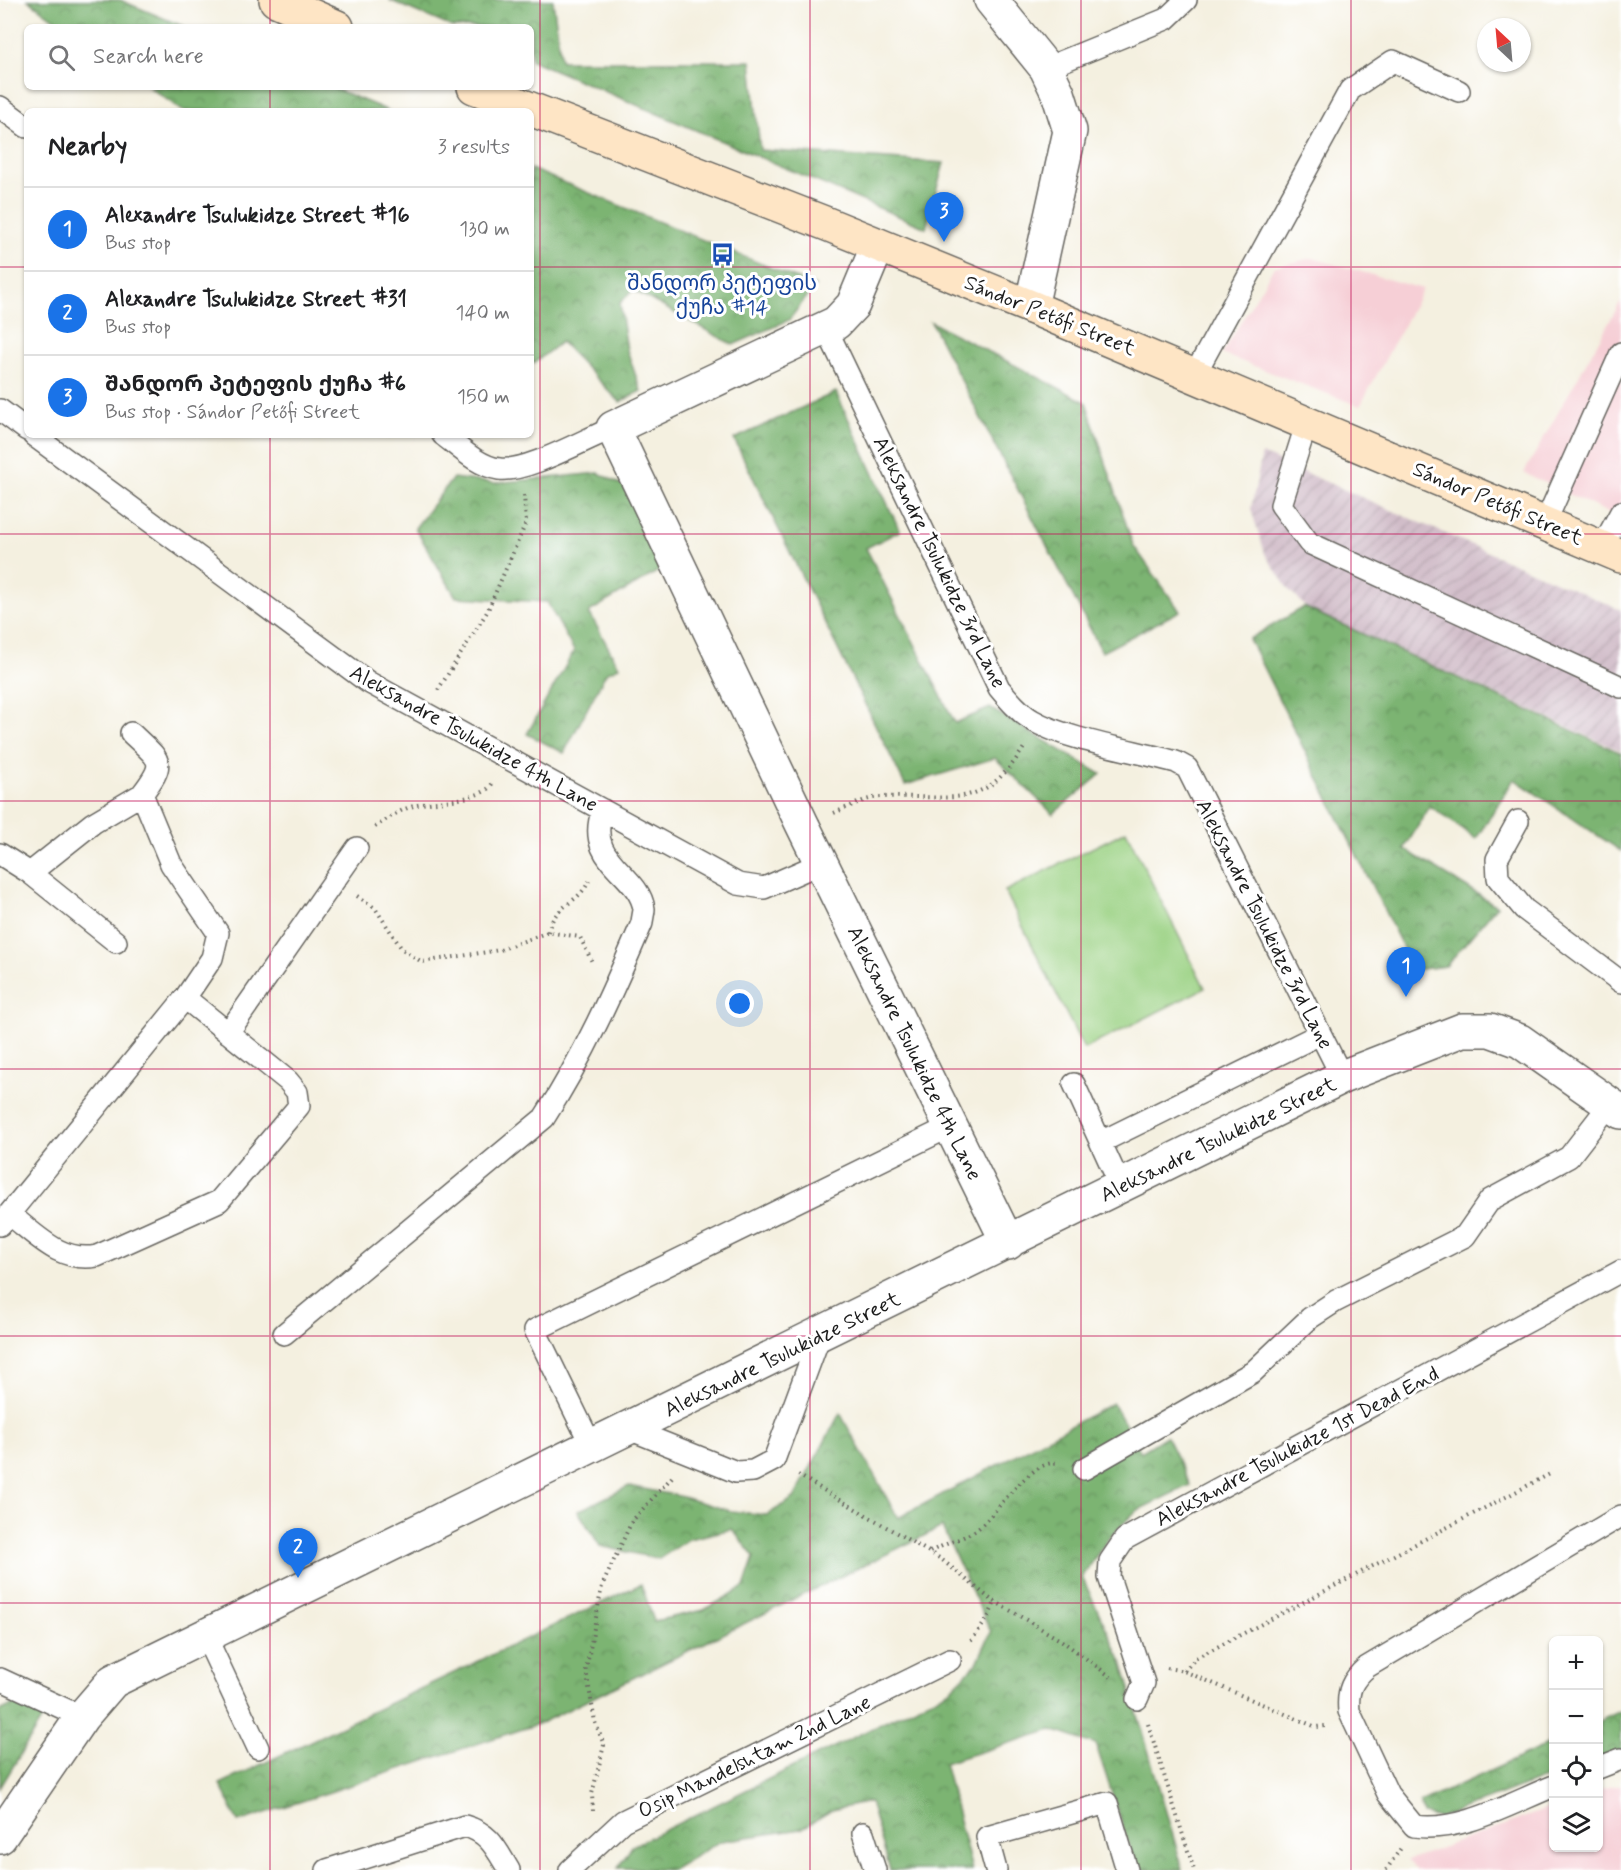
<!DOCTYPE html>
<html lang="en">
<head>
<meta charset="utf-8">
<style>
	body { margin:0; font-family:Mynerve,"Noto Sans Georgian",sans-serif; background:#f6f6f6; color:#202124 }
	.controls { position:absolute; right:18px; bottom:18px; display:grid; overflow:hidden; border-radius:9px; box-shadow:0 2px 4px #0004 }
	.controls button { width:54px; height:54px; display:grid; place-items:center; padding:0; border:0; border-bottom:2px solid #e0e0e0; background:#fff; color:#202124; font:30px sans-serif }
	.compass { position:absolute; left:1477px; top:18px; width:54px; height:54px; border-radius:50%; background:#fff; box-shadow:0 2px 4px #0004; rotate:334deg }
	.you { position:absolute; left:740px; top:1004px; width:21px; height:21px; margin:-15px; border:4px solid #fff; border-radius:50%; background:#1a73e8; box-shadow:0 0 0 9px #1a73e833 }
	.badge { display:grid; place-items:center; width:39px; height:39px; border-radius:50%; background:#1a73e8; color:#fff; font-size:20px; font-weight:700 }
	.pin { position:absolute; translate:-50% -50px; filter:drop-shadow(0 2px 3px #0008) }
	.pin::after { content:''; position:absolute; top:32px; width:21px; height:18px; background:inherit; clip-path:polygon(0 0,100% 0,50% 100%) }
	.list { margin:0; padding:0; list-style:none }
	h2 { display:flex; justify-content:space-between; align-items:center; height:78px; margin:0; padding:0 24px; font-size:26px }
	h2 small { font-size:20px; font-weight:400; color:#757577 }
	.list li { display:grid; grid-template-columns:39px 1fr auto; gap:18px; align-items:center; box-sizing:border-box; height:84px; padding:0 24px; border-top:2px solid #e0e0e0 }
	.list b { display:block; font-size:22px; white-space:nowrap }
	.list p { margin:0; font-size:20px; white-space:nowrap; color:#757577 }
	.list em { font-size:20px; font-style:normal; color:#757577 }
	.icon { flex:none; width:33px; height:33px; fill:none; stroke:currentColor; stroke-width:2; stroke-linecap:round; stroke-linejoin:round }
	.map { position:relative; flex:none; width:1621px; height:1870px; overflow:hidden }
	.search { position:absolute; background:#fff; box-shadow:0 2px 4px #0004; left:24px; top:24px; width:510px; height:66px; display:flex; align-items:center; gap:15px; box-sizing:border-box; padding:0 21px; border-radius:9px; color:#757577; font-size:22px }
	.panel { position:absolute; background:#fff; box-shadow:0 2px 4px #0004; left:24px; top:108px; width:510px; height:330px; border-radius:9px }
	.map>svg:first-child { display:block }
	.built { fill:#f6cfd6 }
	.industrial { fill:url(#industrial-furrows) }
	.forest { fill:url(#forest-crowns); stroke:#4c6847; stroke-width:1.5 }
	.pitch { fill:#9bd284; stroke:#5c7750; stroke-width:1.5 }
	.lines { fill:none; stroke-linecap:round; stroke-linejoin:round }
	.lane-casing { stroke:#686661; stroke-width:24 }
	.street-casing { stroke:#686661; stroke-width:36 }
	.secondary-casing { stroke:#686661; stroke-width:36 }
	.path { stroke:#686661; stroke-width:4; stroke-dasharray:1.5 4.5; stroke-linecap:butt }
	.lane { stroke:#fff; stroke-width:21 }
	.street { stroke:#fff; stroke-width:33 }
	.secondary { stroke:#fee5c5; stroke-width:33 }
	.grid { fill:none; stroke:#c2185b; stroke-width:1.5; stroke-opacity:0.55 }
	.labels { text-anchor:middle; stroke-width:6; stroke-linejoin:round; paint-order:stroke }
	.transit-label { font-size:21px; fill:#164399; stroke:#fff }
	.street-label { font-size:21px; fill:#1c1c1c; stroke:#fff }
</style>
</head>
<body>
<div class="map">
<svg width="1621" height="1870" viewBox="0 0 1621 1870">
	<defs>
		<pattern id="industrial-furrows" width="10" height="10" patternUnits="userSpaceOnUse" patternTransform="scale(1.5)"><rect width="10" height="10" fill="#d1bdc9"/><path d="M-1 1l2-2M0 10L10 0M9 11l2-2" fill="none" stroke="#b3a2ac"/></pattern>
		<pattern id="forest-crowns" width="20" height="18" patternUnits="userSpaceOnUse" patternTransform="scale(1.5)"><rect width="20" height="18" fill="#7cb472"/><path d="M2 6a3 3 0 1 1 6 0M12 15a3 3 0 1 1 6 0" fill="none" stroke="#65925d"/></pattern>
	</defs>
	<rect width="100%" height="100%" fill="#fff"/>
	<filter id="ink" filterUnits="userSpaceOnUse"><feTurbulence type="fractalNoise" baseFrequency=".0167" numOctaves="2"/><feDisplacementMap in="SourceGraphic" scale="12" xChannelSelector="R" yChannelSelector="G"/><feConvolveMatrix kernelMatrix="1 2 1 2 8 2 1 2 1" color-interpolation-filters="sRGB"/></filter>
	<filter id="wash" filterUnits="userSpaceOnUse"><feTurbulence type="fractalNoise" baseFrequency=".008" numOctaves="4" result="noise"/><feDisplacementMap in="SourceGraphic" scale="24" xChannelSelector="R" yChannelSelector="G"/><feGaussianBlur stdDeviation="1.35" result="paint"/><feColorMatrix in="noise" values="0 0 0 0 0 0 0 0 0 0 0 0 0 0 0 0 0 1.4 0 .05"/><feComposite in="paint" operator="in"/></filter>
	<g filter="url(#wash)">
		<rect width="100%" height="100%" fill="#f4f0e0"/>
		<path class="built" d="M 1312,258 L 1423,289 L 1360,406 L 1222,354 L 1274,267 Z
			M 1621,301 L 1621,519 L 1524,473 Z
			M 1612,1786 L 1621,1786 L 1621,1870 L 1416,1870 L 1408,1860 L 1553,1807 L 1554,1848 L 1598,1848 L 1599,1790 Z"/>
		<path class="industrial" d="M 1262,454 L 1621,610 L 1621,751 L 1307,608 L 1288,589 L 1265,554 L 1251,509 Z"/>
		<path class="forest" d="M 28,0 L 120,0 L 185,27 L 65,27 Z
			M 389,0 L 553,0 L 561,61 L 751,61 L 760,150 L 944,163 L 926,228 L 531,60 L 531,27 L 452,27 Z
			M 149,87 L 331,87 L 389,111 L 183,111 Z
			M 531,169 L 815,286 L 789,320 L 733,345 L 633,290 L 620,303 L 627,350 L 641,391 L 620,402 L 561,342 L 534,363 L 531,361 Z
			M 931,322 L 1086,402 L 1133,545 L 1180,611 L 1102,652 Z
			M 836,392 L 900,531 L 866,548 L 955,723 L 990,708 L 1101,774 L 1053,814 L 995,758 L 905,785 L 734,439 Z
			M 599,473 L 624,486 L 667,566 L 589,612 L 619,667 L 606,673 L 564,753 L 527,734 L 574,651 L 547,602 L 456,597 L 415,528 L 453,478 L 494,483 Z
			M 1304,607 L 1621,753 L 1621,851 L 1514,779 L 1476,839 L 1430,806 L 1404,849 L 1497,906 L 1446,966 L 1414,970 L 1249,639 Z
			M 1113,1403 L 1141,1452 L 1166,1436 L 1190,1485 L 1136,1511 L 1108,1539 L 1082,1577 L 1123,1664 L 1183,1870 L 1137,1870 L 1096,1745 L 1052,1730 L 944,1763 L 972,1870 L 890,1870 L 870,1802 L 832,1810 L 801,1829 L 721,1841 L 672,1870 L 618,1868 L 632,1846 L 950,1690 L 977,1663 L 991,1632 L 942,1527 L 541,1723 L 238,1822 L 220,1784 L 641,1584 L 654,1621 L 704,1610 L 744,1587 L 754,1557 L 732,1529 L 689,1539 L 659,1559 L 600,1546 L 578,1511 L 629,1486 L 679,1496 L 731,1511 L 767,1515 L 794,1498 L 840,1413 L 898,1518 Z
			M 18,1702 L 43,1717 L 0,1788 L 0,1711 Z
			M 1621,1711 L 1621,1750 L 1599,1758 L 1599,1721 Z
			M 1553,1742 L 1553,1775 L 1439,1818 L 1423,1814 L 1420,1803 Z"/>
		<path class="pitch" d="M 1126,831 L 1205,988 L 1084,1049 L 1005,891 Z"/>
	</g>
	<g filter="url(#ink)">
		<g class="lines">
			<defs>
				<path id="lane" d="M 1046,68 L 1166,19 L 1186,0
					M 0,107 L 27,127
					M 826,328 L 999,688 C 1009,700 1019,712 1032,720 C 1066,740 1137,751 1176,762 L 1187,768 L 1342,1077
					M 1195,374 L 1350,90 L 1393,61 L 1459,91
					M 0,410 L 27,430
					M 1307,422 L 1281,505 L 1309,543 L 1621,687
					M 33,435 L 368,682 L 738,884 L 764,888 L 821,863
					M 443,435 C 459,447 478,466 499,469 C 526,473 585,439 613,428
					M 1545,523 L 1621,353
					M 1602,547 L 1621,512
					M 131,733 C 160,761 168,760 142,794
					M 1518,821 L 1497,859 L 1498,878 L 1524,909 L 1621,982
					M 0,854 L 30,873 L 93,823 L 142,794 L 171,864 L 218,933 L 212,958 L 185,998 L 0,1225
					M 30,873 L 116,942
					M 228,1033 L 357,848
					M 1074,1084 L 1121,1187
					M 1101,1142 L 1320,1034
					M 9,1214 C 37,1235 60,1263 97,1256 L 219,1201 L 299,1106 L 297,1092 L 288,1081 L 185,998
					M 284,1334 L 544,1118 C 584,1056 613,991 642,923 C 642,919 644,913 644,909 C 639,872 583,862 603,810
					M 629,1429 L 736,1472 L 753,1471 L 774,1460 L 820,1335
					M 592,1447 L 535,1330 L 951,1126
					M 1084,1469 L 1253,1372 L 1310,1318 L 1336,1301 L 1465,1236 L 1490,1200 L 1569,1157 L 1610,1104
					M 206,1637 L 258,1748
					M 0,1679 L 82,1717
					M 1137,1699 L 1144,1683 L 1109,1577 L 1110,1561 L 1125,1539 L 1621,1271
					M 1598,1768 L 1621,1759
					M 1554,1786 C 1511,1803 1461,1833 1414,1826 L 1388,1794 L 1349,1711 C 1347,1690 1352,1680 1367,1667 L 1621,1516
					M 863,1833 L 875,1870
					M 327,1870 L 465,1826 C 490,1833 496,1849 509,1870
					M 570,1870 L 623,1821 L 950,1660
					M 996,1870 L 987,1837 L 1107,1803 L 1127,1870"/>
				<path id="street" d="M 991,0 L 1046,68 L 1058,93 L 1070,131 L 1031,307
					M 878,245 L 853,305 L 836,323 L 613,428 L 802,824 L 1008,1243
					M 0,1837 L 82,1717 L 113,1681 L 1342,1077 L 1462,1030 L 1490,1030 L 1520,1041 L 1621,1112"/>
				<path id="secondary" d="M 276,0 L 337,27
					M 474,87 L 827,224 L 1031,307 L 1621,556"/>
			</defs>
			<use href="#lane" class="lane-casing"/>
			<use href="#street" class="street-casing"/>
			<use href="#secondary" class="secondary-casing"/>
			<path class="path" d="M 438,690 L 487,612 L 526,523 L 524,495
				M 834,813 C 849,807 867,797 883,797 C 951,794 982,814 1025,746
				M 375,827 C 387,819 398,811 413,806 C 433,800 485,802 493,782
				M 357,896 L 375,908 L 402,949 L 422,962 L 500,950 L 548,932 L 580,937 L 593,964
				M 548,932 C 555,903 578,905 589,881
				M 798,1475 L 941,1559 L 989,1598 L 1062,1641 L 1111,1677
				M 930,1552 C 945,1543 967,1538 980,1527 C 998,1511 1031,1459 1058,1463
				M 971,1641 L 988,1618 L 995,1602
				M 1167,1668 L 1184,1671 L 1316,1727 L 1325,1726
				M 1184,1671 L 1196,1658 L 1550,1474
				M 1148,1724 L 1194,1870
				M 593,1811 L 592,1794 L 604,1745 L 595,1722 L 586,1670 L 602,1586 L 632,1521 L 672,1477
				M 1386,1870 L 1401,1848"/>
			<use href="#lane" class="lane"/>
			<use href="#street" class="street"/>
			<use href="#secondary" class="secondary"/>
		</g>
	</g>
	<path class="grid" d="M 270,0 L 270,27M 540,0 L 540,1870M 810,0 L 810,1870M 1081,0 L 1081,1870M 1351,0 L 1351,1870M 270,87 L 270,111M 0,267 L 27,267M 531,267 L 1621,267M 270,435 L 270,1870M 0,534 L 1621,534M 0,801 L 1621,801M 0,1069 L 1621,1069M 0,1336 L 1621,1336M 0,1603 L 1621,1603"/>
	<defs>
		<symbol id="bus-bare" viewBox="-9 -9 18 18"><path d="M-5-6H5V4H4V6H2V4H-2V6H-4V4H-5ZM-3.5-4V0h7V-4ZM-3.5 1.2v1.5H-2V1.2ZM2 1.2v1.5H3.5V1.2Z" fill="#1a4fb4" stroke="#fff" stroke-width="2.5" paint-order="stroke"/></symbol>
	</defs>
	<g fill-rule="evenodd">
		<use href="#bus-bare" x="706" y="238" width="33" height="33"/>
	</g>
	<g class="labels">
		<g class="transit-label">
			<text x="722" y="290">შანდორ პეტეფის<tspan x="722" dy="24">ქუჩა #14</tspan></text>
		</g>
		<g class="street-label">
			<text transform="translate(1050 315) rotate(22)" y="7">Sándor Petőfi Street</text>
			<text transform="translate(1498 503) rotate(23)" y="7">Sándor Petőfi Street</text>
			<text transform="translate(940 562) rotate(64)" y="7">Aleksandre Tsulukidze 3rd Lane</text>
			<text transform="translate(474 738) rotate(29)" y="7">Aleksandre Tsulukidze 4th Lane</text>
			<text transform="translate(1265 924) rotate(63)" y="7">Aleksandre Tsulukidze 3rd Lane</text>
			<text transform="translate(915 1053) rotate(64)" y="7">Aleksandre Tsulukidze 4th Lane</text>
			<text transform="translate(1218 1139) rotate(-26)" y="7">Aleksandre Tsulukidze Street</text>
			<text transform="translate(782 1354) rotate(-26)" y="7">Aleksandre Tsulukidze Street</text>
			<text transform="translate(1297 1446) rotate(-28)" y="7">Aleksandre Tsulukidze 1st Dead End</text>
			<text transform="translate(754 1756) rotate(-26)" y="7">Osip Mandelshtam 2nd Lane</text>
		</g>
	</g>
</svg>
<div class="controls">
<button>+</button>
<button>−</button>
<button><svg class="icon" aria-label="locate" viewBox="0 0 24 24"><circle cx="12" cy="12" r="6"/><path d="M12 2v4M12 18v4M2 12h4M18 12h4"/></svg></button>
<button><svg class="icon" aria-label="layers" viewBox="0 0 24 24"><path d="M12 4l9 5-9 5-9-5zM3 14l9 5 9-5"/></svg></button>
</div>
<svg class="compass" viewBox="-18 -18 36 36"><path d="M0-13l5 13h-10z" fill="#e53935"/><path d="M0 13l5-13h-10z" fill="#757577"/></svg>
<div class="you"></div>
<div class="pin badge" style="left:1406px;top:997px">1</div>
<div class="pin badge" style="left:298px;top:1578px">2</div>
<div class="pin badge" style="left:944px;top:242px">3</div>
<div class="search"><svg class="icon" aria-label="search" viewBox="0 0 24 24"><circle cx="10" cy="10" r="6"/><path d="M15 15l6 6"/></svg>Search here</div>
<section class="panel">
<h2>Nearby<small>3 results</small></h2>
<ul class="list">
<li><span class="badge">1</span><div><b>Alexandre Tsulukidze Street #16</b><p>Bus stop</p></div><em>130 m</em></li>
<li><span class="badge">2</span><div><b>Alexandre Tsulukidze Street #31</b><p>Bus stop</p></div><em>140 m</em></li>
<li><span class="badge">3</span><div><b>შანდორ პეტეფის ქუჩა #6</b><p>Bus stop · Sándor Petőfi Street</p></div><em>150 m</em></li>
</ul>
</section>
</div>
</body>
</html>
